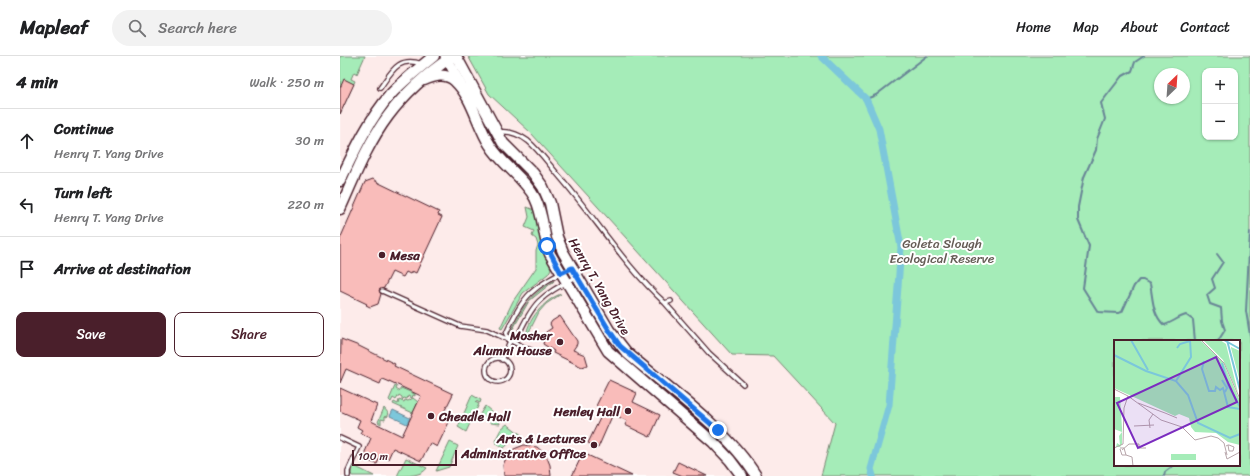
<!DOCTYPE html>
<html lang="en">
<head>
<meta charset="utf-8">
<style>
	body { margin:0; font-family:Sriracha,sans-serif; background:#f2f2f2; color:#202124 }
	.controls { position:absolute; right:12px; top:12px; display:grid; overflow:hidden; border-radius:8px; box-shadow:0 1px 3px #0004 }
	.controls button { width:36px; height:36px; display:grid; place-items:center; padding:0; border:0; border-bottom:1px solid #e0e0e0; background:#fff; color:#202124; font:20px sans-serif }
	.compass { position:absolute; left:814px; top:12px; width:36px; height:36px; border-radius:50%; background:#fff; box-shadow:0 1px 3px #0004; rotate:25deg }
	.scale { position:absolute; left:12px; bottom:10px; width:105px; box-sizing:border-box; padding-left:4px; border:2px solid #4a1f2b; border-top:0; font-size:11px; line-height:14px; white-space:nowrap; color:#4a1f2b; -webkit-text-stroke:3px #fff; paint-order:stroke }
	.stop { position:absolute; width:12px; height:12px; margin:-9px; border:3px solid #1a73e8; border-radius:50%; background:#fff }
	.stop.end { background:#1a73e8; border-color:#fff; box-shadow:0 1px 4px #0008 }
	.list { margin:0; padding:0; list-style:none }
	h2 { display:flex; justify-content:space-between; align-items:center; height:52px; margin:0; padding:0 16px; font-size:17px }
	h2 small { font-size:13px; font-weight:400; color:#757577 }
	.list li { display:grid; grid-template-columns:26px 1fr auto; gap:12px; align-items:center; box-sizing:border-box; height:64px; padding:0 16px; border-top:1px solid #e0e0e0 }
	.list b { display:block; font-size:15px; white-space:nowrap }
	.list p { margin:0; font-size:13px; white-space:nowrap; color:#757577 }
	.list em { font-size:13px; font-style:normal; color:#757577 }
	.actions { display:flex; gap:8px; padding:12px 16px }
	.actions a { flex:1; padding:9px 0; border:1px solid #4a1f2b; border-radius:8px; text-align:center; font-size:14px; color:#4a1f2b }
	.actions .main { background:#4a1f2b; color:#fff }
	.icon { flex:none; width:22px; height:22px; fill:none; stroke:currentColor; stroke-width:2; stroke-linecap:round; stroke-linejoin:round }
	.map { position:relative; flex:none; width:910px; height:420px; overflow:hidden }
	header { display:flex; align-items:center; gap:24px; box-sizing:border-box; height:56px; padding:0 20px; background:#fff; border-bottom:1px solid #e0e0e0 }
	header strong { font-size:19px }
	nav { display:flex; gap:22px; margin-inline-start:auto; font-size:14px }
	.search { width:280px; height:36px; background:#f2f2f2; display:flex; align-items:center; gap:10px; box-sizing:border-box; padding:0 14px; border-radius:22px; color:#757577; font-size:15px }
	main { display:flex }
	aside { flex:1; background:#fff }
	.map>svg:first-child { display:block }
	.built { fill:#fdebea }
	.green { fill:#a5ecb8; stroke:#788672; fill-rule:evenodd }
	.water { fill:#7bc7db; stroke:#678495 }
	.lines { fill:none; stroke-linecap:round; stroke-linejoin:round }
	.stream { stroke:#678495; stroke-width:2 }
	.canal { stroke:#7bc7db; stroke-width:7 }
	.building { fill:#f9bcba; stroke:#4a1f2b }
	.service-casing { stroke:#4a1f2b; stroke-width:6 }
	.tertiary-casing { stroke:#4a1f2b; stroke-width:12 }
	.secondary-casing { stroke:#4a1f2b; stroke-width:13 }
	.service { stroke:#fff; stroke-width:3.5 }
	.tertiary { stroke:#fff; stroke-width:9 }
	.secondary { stroke:#fff; stroke-width:10 }
	.route { stroke:#1a73e8; stroke-width:5 }
	.poi-dot { fill:#4a1f2b; stroke:#fff; stroke-width:1.5 }
	.labels { text-anchor:middle; stroke-width:4; stroke-linejoin:round; paint-order:stroke }
	.park-label { font-size:13px; fill:#655c55; stroke:#fff }
	.poi-label { font-size:13px; font-weight:bold; fill:#4a1f2b; stroke:#fff; text-anchor:end }
	.street-label { font-size:13px; fill:#4a1f2b; stroke:#fff }
	.inset-river { fill:none; stroke:#7bc7db; stroke-width:2 }
	.inset-road { fill:none; stroke:#b7a5aa; stroke-width:1 }
	.view { fill:#7b2cbf; fill-opacity:0.15; stroke:#7b2cbf; stroke-width:2 }
	.inset-edge { fill:none; stroke:#4a1f2b; stroke-width:2 }
</style>
</head>
<body>
<header>
<strong>Mapleaf</strong>
<div class="search"><svg class="icon" aria-label="search" viewBox="0 0 24 24"><circle cx="10" cy="10" r="6"/><path d="M15 15l6 6"/></svg>Search here</div>
<nav><a>Home</a><a>Map</a><a>About</a><a>Contact</a></nav>
</header>
<main>
<aside>
<h2>4 min<small>Walk · 250 m</small></h2>
<ul class="list">
<li><svg class="icon" aria-label="ahead" viewBox="0 0 24 24"><path d="M12 20V5M6 11l6-6 6 6"/></svg><div><b>Continue</b><p>Henry T. Yang Drive</p></div><em>30 m</em></li>
<li><svg class="icon" aria-label="left" viewBox="0 0 24 24"><path d="M17 20v-9H6M10 6l-5 5 5 5"/></svg><div><b>Turn left</b><p>Henry T. Yang Drive</p></div><em>220 m</em></li>
<li><svg class="icon" aria-label="arrive" viewBox="0 0 24 24"><path d="M6 21V4h12l-3 4 3 4H6"/></svg><div><b>Arrive at destination</b></div></li>
</ul>
<div class="actions"><a class="main">Save</a><a>Share</a></div>
</aside>
<div class="map">
<svg width="910" height="420" viewBox="0 0 910 420">
	<rect width="100%" height="100%" fill="#fff"/>
	<filter id="ink" filterUnits="userSpaceOnUse"><feTurbulence type="fractalNoise" baseFrequency=".025" numOctaves="2"/><feDisplacementMap in="SourceGraphic" scale="8" xChannelSelector="R" yChannelSelector="G"/><feConvolveMatrix kernelMatrix="1 2 1 2 8 2 1 2 1" color-interpolation-filters="sRGB"/></filter>
	<g filter="url(#ink)">
		<path class="built" d="M 0,0 L 128,0 L 149,38 L 191,77 L 392,299 L 433,299 L 496,367 L 481,420 L 0,420 Z"/>
		<path class="green" d="M 0,0 L 25,0 L 17,18 L 14,16 L 11,23 L 15,25 L 0,58 Z
			M 128,0 L 910,0 L 910,420 L 481,420 L 495,367 L 433,300 L 392,299 L 191,77 L 149,38 ZM 865,15 L 895,15 L 895,81 L 865,81 ZM 820,18 L 844,18 L 844,42 L 820,42 ZM 775,285 L 899,285 L 899,409 L 775,409 Z
			M 187,151 L 194,154 L 202,188 L 211,213 L 208,218 L 183,237 L 162,273 L 160,272 L 173,245 L 196,212 L 196,195 L 198,189 L 196,183 L 192,180 L 194,175 L 185,171 L 189,161 Z
			M 214,225 L 189,245 L 170,278 C 182,252 188,240 214,225 Z
			M 221,238 L 206,248 L 199,256 L 186,282 C 186,265 205,243 221,238 Z
			M 55,330 L 57,331 L 56,333 L 59,335 L 61,332 L 75,338 L 75,340 L 73,339 L 72,342 L 68,340 L 67,343 L 64,342 L 62,344 L 62,341 L 59,339 L 56,344 L 53,342 L 51,346 L 49,344 Z
			M 132,339 L 141,344 L 140,347 L 136,345 L 135,346 L 139,348 L 126,376 L 118,371 Z
			M 73,342 L 78,346 L 73,357 L 53,348 L 54,346 L 58,348 L 59,344 L 64,346 L 65,344 L 68,345 Z
			M 145,350 L 158,361 L 160,368 L 151,367 L 140,358 Z
			M 44,352 L 49,358 L 47,361 L 45,360 L 45,364 L 41,363 L 41,368 L 38,366 Z
			M 167,368 L 183,380 L 173,384 L 164,392 L 158,389 L 155,385 L 161,373 Z
			M 110,386 L 118,390 L 109,411 L 96,415 Z
			M 66,402 L 87,412 C 82,420 67,420 57,420 Z
			M 14,410 L 34,420 L 12,420 L 11,417 Z"/>
		<path class="water" d="M 53,354 L 70,362 L 67,368 L 50,360 Z"/>
		<g class="lines">
			<path class="stream" d="M 804,0 L 795,6 L 792,15 L 781,21 L 761,47 L 765,63 L 757,83 L 756,94 L 744,121 L 738,151 L 738,164 L 749,190 L 743,232 L 758,256 L 778,257 L 782,256 L 794,230 L 799,224 L 803,224 L 810,228 C 813,242 812,258 824,269 C 832,267 838,261 846,259 L 853,264 L 855,285
				M 526,43 L 536,39 L 587,0
				M 910,176 L 906,255 L 910,279
				M 877,198 L 883,206 L 872,223 L 875,232 L 867,239 L 870,248 L 881,252 L 882,265 L 885,274 L 878,285
				M 824,420 L 825,416 L 834,409"/>
			<path class="canal" d="M 481,0 L 526,43 L 539,73 L 561,191 L 549,349 L 531,413 L 533,420"/>
		</g>
		<path class="building" d="M 4,23 L 14,28 L 0,58 L 0,32 Z
			M 33,123 L 37,126 L 99,156 L 98,159 L 102,161 L 76,217 L 72,215 L 70,218 L 66,216 L 63,221 L 52,216 L 44,232 L 39,234 L 41,238 L 38,248 L 30,251 L 26,249 L 27,248 L 0,235 L 0,183 L 25,126 Z
			M 220,260 L 237,285 L 237,288 L 233,294 L 245,299 L 248,309 L 242,311 L 213,297 L 214,295 L 203,288 L 206,276 L 212,272 L 210,268 L 212,265 Z
			M 1,283 L 19,290 L 55,308 L 54,310 L 113,338 L 104,356 L 112,360 L 97,391 L 90,387 L 81,405 L 53,392 L 48,403 L 41,399 L 37,408 L 22,403 L 31,382 L 20,377 L 22,374 L 17,371 L 20,364 L 0,355 L 0,332 L 37,349 L 31,365 L 62,380 L 81,340 L 49,325 L 49,326 L 42,323 L 40,328 L 6,313 L 0,327 Z
			M 269,324 L 297,337 L 293,346 L 320,359 L 310,381 L 285,369 L 287,365 L 273,358 L 258,392 L 248,387 L 264,354 L 256,350 Z
			M 184,389 L 197,391 L 206,399 L 210,409 L 211,420 L 164,420 L 163,409 L 168,398 L 174,393 Z
			M 243,397 L 292,420 L 232,420 Z
			M 338,406 L 367,420 L 343,420 L 333,416 Z"/>
		<g class="lines">
			<defs>
				<path id="service" d="M 40,32 C 52,15 58,0 82,8
					M 160,76 C 170,75 180,79 188,85 C 200,95 210,110 220,121 C 256,163 285,210 325,247 L 331,245
					M 42,235 L 120,270 L 147,274 L 199,298
					M 325,247 L 369,297 L 403,328
					M 170,284 L 166,278 C 183,238 193,231 231,212
					M146 314a12 12 0 1 1 24 0a12 12 0 1 1-24 0Z
					M 162,304 L 170,285 L 177,282 C 194,244 200,241 236,221
					M 0,382 L 19,391 L 8,415 L 8,420"/>
				<path id="tertiary" d="M 105,0 L 123,32"/>
				<path id="secondary" d="M 116,0 L 163,87 L 193,117 L 203,131 L 210,147 L 217,181 L 223,196 L 269,274 L 287,297 C 329,333 387,373 416,420
					M 84,24 C 94,20 105,16 115,25 C 133,42 137,69 150,89 C 162,109 184,121 195,142 C 204,160 203,180 210,198 L 268,295 L 373,386 L 390,404 L 402,420
					M 0,125 C 14,96 28,65 50,39 C 63,25 79,12 94,0
					M 0,153 C 14,122 27,88 48,60 C 65,37 89,16 113,0"/>
			</defs>
			<use href="#service" class="service-casing"/>
			<use href="#tertiary" class="tertiary-casing"/>
			<use href="#secondary" class="secondary-casing"/>
			<use href="#service" class="service"/>
			<use href="#tertiary" class="tertiary"/>
			<use href="#secondary" class="secondary"/>
		</g>
	</g>
	<g class="lines" filter="url(#ink)">
		<path class="route" d="M 207,190 L 221,217 L 232,212 L 269,274 L 280,290 L 378,374"/>
	</g>
	<g class="poi-dot">
		<circle cx="42" cy="199" r="4"/>
		<circle cx="220" cy="286" r="4"/>
		<circle cx="288" cy="355" r="4"/>
		<circle cx="91" cy="360" r="4"/>
		<circle cx="254" cy="389" r="4"/>
	</g>
	<g class="labels">
		<g class="park-label">
			<text x="602" y="192">Goleta Slough<tspan x="602" dy="15">Ecological Reserve</tspan></text>
		</g>
		<g class="poi-label">
			<text x="50" y="204" text-anchor="start">Mesa</text>
			<text x="212" y="284">Mosher<tspan x="212" dy="15">Alumni House</tspan></text>
			<text x="280" y="360">Henley Hall</text>
			<text x="99" y="365" text-anchor="start">Cheadle Hall</text>
			<text x="246" y="387">Arts &amp; Lectures<tspan x="246" dy="15">Administrative Office</tspan></text>
		</g>
		<g class="street-label">
			<text transform="translate(260 230) rotate(60)" y="5">Henry T. Yang Drive</text>
		</g>
	</g>
	<g transform="translate(774 284)">
		<rect width="126" height="126" fill="#fff"/>
		<path d="M 0,0 L 86,0 L 109,22 L 126,61 L 126,105 L 114,102 L 102,93 L 81,92 L 77,87 L 75,78 L 65,74 L 61,76 L 0,48 ZM 89,0 L 106,0 L 112,4 L 124,53 L 109,20 ZM 117,7 L 126,11 L 126,42 L 117,8 ZM 0,57 L 6,57 L 8,88 L 8,104 L 6,107 L 2,107 L 3,103 L 6,105 L 5,96 L 8,92 L 0,89 ZM 57,114 L 82,114 L 82,120 L 57,120 Z" fill="#a5ecb8"/>
		<path class="inset-river" d="M 17,0 L 34,30M 110,0 L 126,9M 113,0 L 126,50M 63,8 L 66,4 L 76,1M 0,15 L 32,31 L 62,41 L 74,55 L 84,83 L 116,98 L 126,94M 90,21 L 88,29 L 95,51 L 101,51 L 102,47 L 106,50 L 109,48 L 114,67 L 126,69M 108,23 L 114,45 L 126,67M 108,40 L 113,48 L 111,52M 62,41 L 77,17 L 76,0"/>
		<path class="inset-road" d="M 87,0 L 110,23 L 126,59M 0,49 L 14,56M 24,63 L 51,73M 51,73 L 63,78M 20,86 L 40,85M 36,88 L 35,80 L 39,74M 112,106 L 114,105 L 115,105 L 120,107 L 119,111 L 115,111 L 114,105M 0,108 L 9,104 L 10,68 L 14,56 L 47,80 L 68,87 L 81,100 L 97,96 L 104,98 L 110,103 L 113,115M 6,109 L 8,115 L 12,115 L 10,108 L 6,108M 8,110 L 15,104 L 25,104 L 25,108 L 32,108M 111,112 L 113,119 L 126,112M 12,115 L 18,117 L 19,126"/>
		<path class="view" d="M 102,17 L 123,62 L 24,108 L 3,63 Z"/>
		<rect width="126" height="126" class="inset-edge"/>
	</g>
</svg>
<div class="controls">
<button>+</button>
<button>−</button>
</div>
<svg class="compass" viewBox="-18 -18 36 36"><path d="M0-13l5 13h-10z" fill="#e53935"/><path d="M0 13l5-13h-10z" fill="#757577"/></svg>
<div class="scale">100 m</div>
<div class="stop" style="left:207px;top:190px"></div>
<div class="stop end" style="left:378px;top:374px"></div>
</div>
</main>
</body>
</html>
